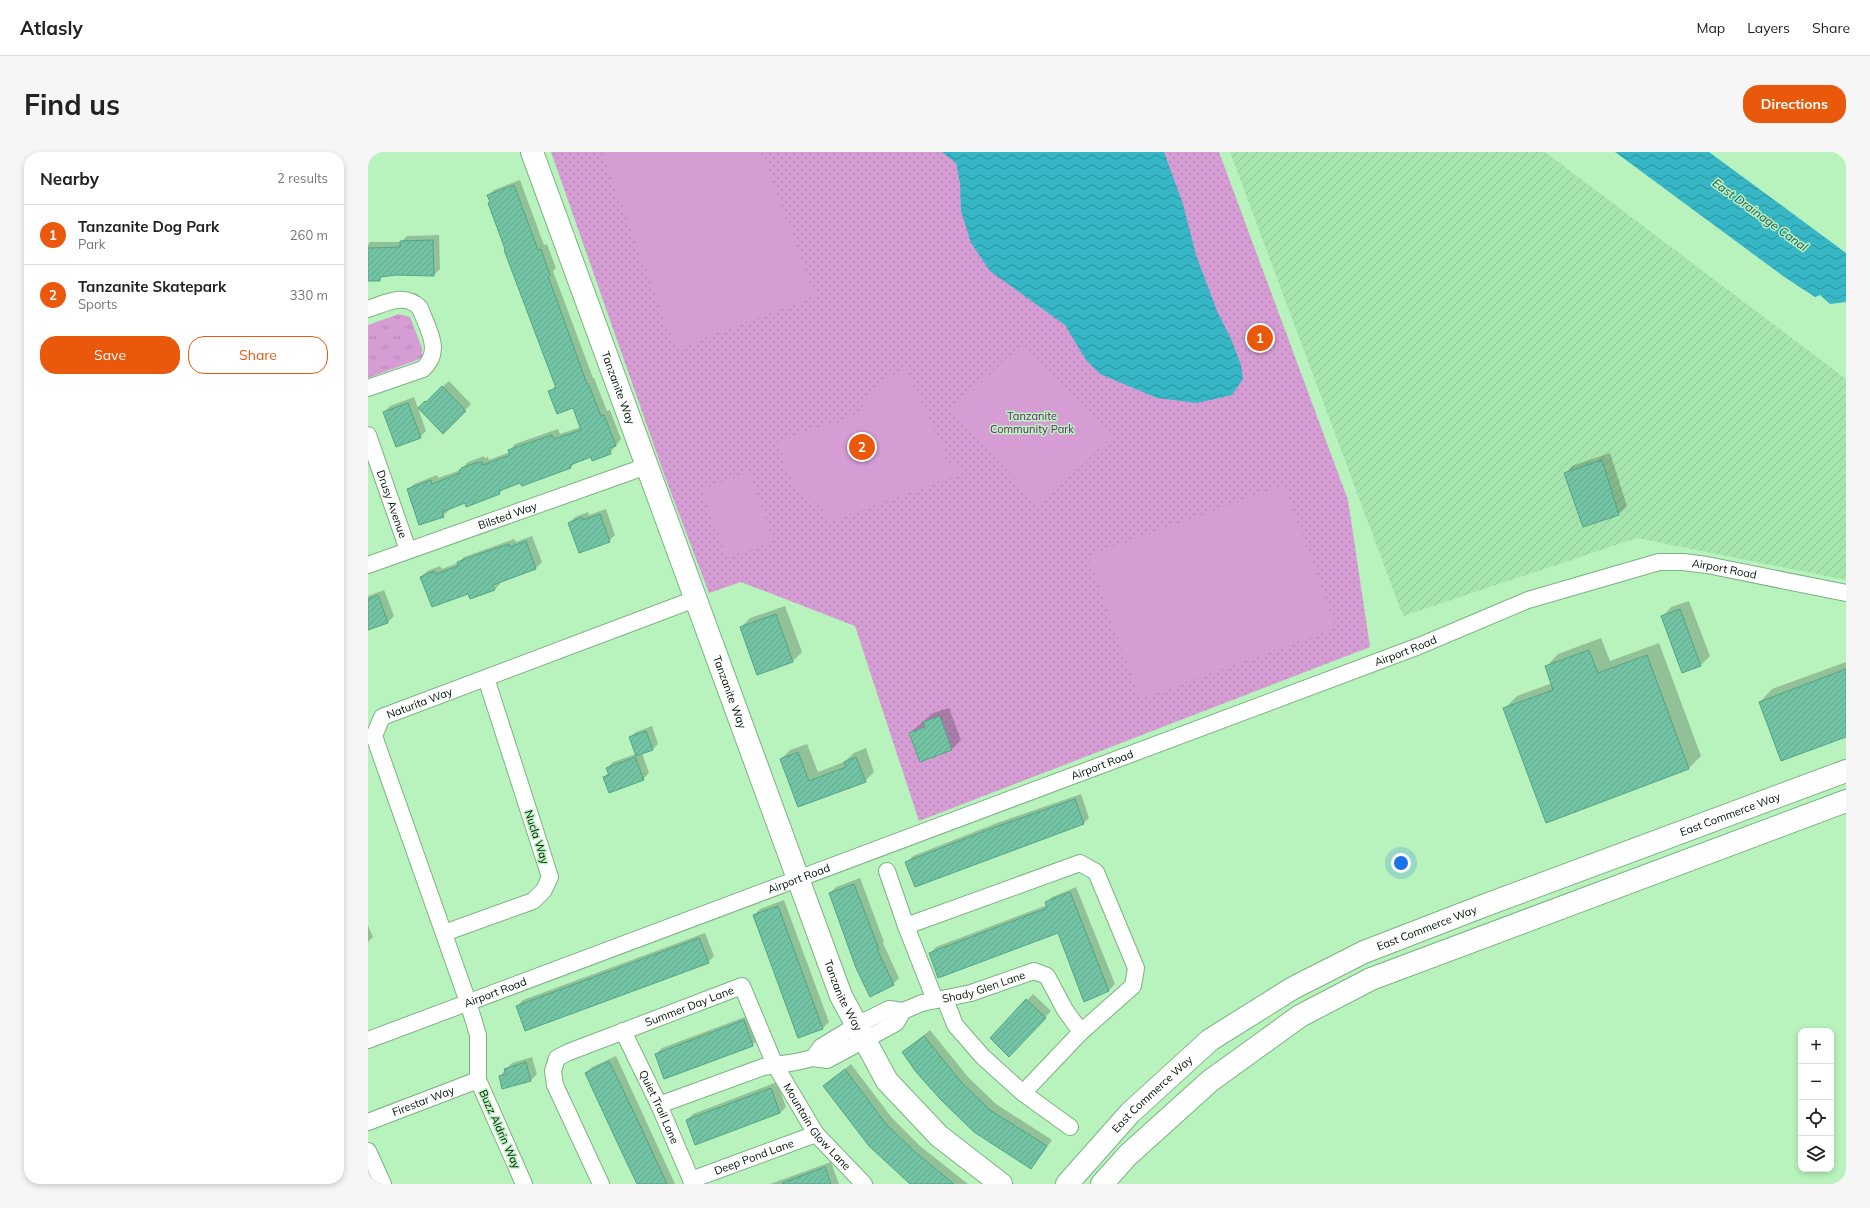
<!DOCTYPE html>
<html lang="en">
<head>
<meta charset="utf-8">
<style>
	body { margin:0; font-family:Mulish,sans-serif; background:#f6f6f6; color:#222 }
	.controls { position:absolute; right:12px; bottom:12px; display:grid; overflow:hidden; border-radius:8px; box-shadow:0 2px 6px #0003 }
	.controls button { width:36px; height:36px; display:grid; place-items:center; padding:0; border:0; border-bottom:1px solid #e0e0e0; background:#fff; color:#222; font:20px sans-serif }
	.you { position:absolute; left:1033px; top:711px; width:14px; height:14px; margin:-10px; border:3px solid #fff; border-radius:50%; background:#1a73e8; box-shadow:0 0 0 6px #1a73e833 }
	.badge { display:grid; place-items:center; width:26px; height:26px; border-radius:50%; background:#ea580c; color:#fff; font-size:13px; font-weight:700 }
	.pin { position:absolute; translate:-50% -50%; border:2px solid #fff; box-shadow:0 1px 4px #0006 }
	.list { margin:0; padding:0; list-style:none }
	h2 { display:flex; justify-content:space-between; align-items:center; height:52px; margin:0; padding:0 16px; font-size:17px }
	h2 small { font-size:13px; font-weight:400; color:#767676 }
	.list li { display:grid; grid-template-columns:26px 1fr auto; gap:12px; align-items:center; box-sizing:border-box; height:60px; padding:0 16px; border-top:1px solid #e0e0e0 }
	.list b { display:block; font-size:15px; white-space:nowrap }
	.list p { margin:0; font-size:13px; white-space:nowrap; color:#767676 }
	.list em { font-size:13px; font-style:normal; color:#767676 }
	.actions { display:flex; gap:8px; padding:12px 16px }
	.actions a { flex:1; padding:9px 0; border:1px solid #ea580c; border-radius:16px; text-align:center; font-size:14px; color:#ea580c }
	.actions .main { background:#ea580c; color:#fff }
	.icon { flex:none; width:22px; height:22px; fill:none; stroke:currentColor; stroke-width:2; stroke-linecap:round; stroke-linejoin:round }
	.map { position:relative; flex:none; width:1478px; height:1032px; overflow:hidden; border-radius:16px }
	header { display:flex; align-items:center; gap:24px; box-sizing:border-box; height:56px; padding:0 20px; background:#fff; border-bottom:1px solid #e0e0e0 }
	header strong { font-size:19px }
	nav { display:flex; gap:22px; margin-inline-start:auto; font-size:14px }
	.intro { display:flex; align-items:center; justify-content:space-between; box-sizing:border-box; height:96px; padding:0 24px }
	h1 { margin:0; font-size:28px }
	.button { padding:10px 18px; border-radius:16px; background:#ea580c; color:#fff; font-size:14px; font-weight:700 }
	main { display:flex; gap:24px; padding:0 24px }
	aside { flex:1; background:#fff; border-radius:16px; box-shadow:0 2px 6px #0003 }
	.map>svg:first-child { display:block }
	.industrial { fill:url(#industrial-furrows) }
	.grass { fill:url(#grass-tufts) }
	.park { fill:url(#park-dots) }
	.pitch { fill:#d59dd4 }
	.water { fill:url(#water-waves) }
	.shadow { fill:#0003; fill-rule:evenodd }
	.building { fill:url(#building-hatch); stroke:#53a486 }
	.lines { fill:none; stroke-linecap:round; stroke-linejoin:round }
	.street-casing { stroke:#7cb382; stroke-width:18 }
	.secondary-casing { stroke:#7cb382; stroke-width:24 }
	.street { stroke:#fff; stroke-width:16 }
	.secondary { stroke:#fff; stroke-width:22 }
	.labels { text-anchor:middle; stroke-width:3; stroke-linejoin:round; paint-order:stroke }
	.street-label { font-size:11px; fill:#011303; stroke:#b8f2bd }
	.park-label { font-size:11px; fill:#6d256e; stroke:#b8f2bd }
	.water-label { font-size:12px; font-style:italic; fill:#23575e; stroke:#b8f2bd }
</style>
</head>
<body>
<header>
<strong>Atlasly</strong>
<nav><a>Map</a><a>Layers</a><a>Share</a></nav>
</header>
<div class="intro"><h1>Find us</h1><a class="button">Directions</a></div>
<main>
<aside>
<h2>Nearby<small>2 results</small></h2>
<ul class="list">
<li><span class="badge">1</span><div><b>Tanzanite Dog Park</b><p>Park</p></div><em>260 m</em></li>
<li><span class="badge">2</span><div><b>Tanzanite Skatepark</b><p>Sports</p></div><em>330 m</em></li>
</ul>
<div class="actions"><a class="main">Save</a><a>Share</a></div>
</aside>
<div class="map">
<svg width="1478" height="1032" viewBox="0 0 1478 1032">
	<defs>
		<pattern id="industrial-furrows" width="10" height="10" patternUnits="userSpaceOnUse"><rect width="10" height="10" fill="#a6e5ad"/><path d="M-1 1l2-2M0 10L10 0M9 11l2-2" fill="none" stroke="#8dc493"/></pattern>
		<pattern id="grass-tufts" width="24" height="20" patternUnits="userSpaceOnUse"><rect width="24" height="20" fill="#d59dd4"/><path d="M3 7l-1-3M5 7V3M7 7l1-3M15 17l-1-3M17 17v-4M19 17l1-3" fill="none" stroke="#b586b4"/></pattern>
		<pattern id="park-dots" width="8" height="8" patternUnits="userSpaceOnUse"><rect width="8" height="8" fill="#d59dd4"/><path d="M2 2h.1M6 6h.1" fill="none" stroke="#b586b4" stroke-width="1.8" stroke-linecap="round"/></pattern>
		<pattern id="water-waves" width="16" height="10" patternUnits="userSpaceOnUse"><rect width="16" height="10" fill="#37b6c6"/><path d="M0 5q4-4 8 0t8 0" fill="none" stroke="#2c939f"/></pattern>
		<pattern id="building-hatch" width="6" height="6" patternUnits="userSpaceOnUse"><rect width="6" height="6" fill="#73c4a5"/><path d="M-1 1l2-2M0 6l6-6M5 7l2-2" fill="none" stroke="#62a88c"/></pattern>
	</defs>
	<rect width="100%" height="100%" fill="#b8f2bd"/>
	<path class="industrial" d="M 862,0 L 1177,0 L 1478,227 L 1478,428 L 1269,386 L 1035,464 Z"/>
	<path class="grass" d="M 31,162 L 42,165 L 54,196 L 54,205 L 49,208 L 0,226 L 0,173 Z"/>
	<path class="park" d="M 183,0 L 851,0 L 980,348 L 1002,495 L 551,669 L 487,474 L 373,430 L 341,441 L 296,322 Z"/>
	<path class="pitch" d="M 234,0 L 393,0 L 447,144 L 308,197 Z
		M 654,192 L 743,286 L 671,353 L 583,259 Z
		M 537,214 L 570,287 L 579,301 L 577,310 L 584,312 L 589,311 L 598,320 L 461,370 C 454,349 439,349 428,334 C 418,321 415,304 410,290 L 462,271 L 475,270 L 483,265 L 490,260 L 507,236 Z
		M 381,320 L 406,389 L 359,406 L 334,338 Z
		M 916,333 L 968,476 L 772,547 L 720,404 Z"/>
	<path class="water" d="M 574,0 L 796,0 L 815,52 L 828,103 L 849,159 L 863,187 L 873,213 L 875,227 L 864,243 L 829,251 L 789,246 L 732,222 L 718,208 L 697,173 L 622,119 L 603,91 L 593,59 L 592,31 L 588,11 Z
		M 1247,0 L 1341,0 L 1478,101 L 1478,150 L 1462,152 L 1452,143 L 1447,145 L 1415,124 Z"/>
	<path class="shadow" d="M 152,28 L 176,93 L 179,92 L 188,116 L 185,119 L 225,226 L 226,226 L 239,259 L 242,258 L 253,287 L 242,301 L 223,304 L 208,310 L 203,315 L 153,330 L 137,336 L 131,341 L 81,356 L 81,358 L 75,364 L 40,338 L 46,332 L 69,323 L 70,326 L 93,318 L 100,310 L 116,304 L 116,306 L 120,305 L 121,308 L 142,300 L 142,298 L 147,292 L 190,277 L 192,282 L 213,275 L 205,255 L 182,240 L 188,233 L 120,43 L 126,38 Z
		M 71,83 L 72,117 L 66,123 L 52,122 L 16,123 L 11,128 L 0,128 L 0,93 L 2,90 L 33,90 L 39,84 Z
		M 81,229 L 103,252 L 75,280 L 51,256 Z
		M 46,245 L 58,279 L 52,285 L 16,260 L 22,254 Z
		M 1242,301 L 1259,354 L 1251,362 L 1216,374 L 1197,322 L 1204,314 Z
		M 238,357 L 247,383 L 241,389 L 201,371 L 207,365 L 220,360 L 221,363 Z
		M 164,384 L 174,410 L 168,416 L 132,429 L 133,431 L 127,437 L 103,446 L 101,441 L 53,425 L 59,419 L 72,414 L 74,417 L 90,411 L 96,405 L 146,387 L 148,390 ZM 123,428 L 125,428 L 127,435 L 125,435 Z
		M 16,438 L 26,464 L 20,470 L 0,477 L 0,444 Z
		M 1321,449 L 1342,504 L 1332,514 L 1294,465 L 1303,455 Z
		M 417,454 L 434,500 L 425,509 L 373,475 L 382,466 Z
		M 1233,486 L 1242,509 L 1291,491 L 1333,604 L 1321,616 L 1136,557 L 1149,544 L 1184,531 L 1178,515 L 1190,502 Z
		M 1478,510 L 1478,584 L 1392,550 L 1404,537 Z
		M 581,556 L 593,588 L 584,597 L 542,581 L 565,561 Z
		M 284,574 L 290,592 L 284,598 L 274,601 L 281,621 L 275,627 L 236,625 L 241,620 L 239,616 L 245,610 L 268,602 L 262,585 L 268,580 Z
		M 439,592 L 450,620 L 476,610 L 486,601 L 498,596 L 506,620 L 497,629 L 431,654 L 413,607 L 422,598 Z
		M 713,642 L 721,666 L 715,672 L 539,710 L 545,704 L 629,671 Z
		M 492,726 L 516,790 L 515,791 L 531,826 L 525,832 L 462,741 L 468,735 Z
		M 708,735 L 747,832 L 741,838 L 690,780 L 562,801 L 568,795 L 679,753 L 678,750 L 684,745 Z
		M 416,748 L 461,870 L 455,876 L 431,885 L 386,763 L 392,757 Z
		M 0,773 L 5,785 L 0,790 Z
		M 337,781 L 346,804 L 340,810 L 149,854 L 155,848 Z
		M 665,842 L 683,859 L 647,898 L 623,886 Z
		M 382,863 L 390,887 L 384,893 L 288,902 L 294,896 Z
		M 562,878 L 600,925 L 628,952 L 684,988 L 663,1016 L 535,900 Z
		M 248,904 L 307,1032 L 269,1032 L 218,921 L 224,915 Z
		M 164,905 L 169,922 L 163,928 L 135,936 L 132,924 L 138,917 L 144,911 Z
		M 483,912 L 524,966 L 552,994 L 600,1032 L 544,1032 L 456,934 Z
		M 409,930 L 418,955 L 412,961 L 319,968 L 325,962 Z
		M 463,1010 L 471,1032 L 402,1032 Z"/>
	<path class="building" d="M 146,33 L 170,98 L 173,97 L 182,123 L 180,124 L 219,232 L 220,231 L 233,264 L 236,263 L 248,294 L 241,296 L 243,302 L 224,309 L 223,305 L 202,313 L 203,316 L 154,334 L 152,331 L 131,339 L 132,342 L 98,355 L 97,351 L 74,360 L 76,365 L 51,373 L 39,337 L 63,328 L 64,332 L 92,321 L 91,318 L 94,317 L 93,316 L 110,310 L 110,311 L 114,310 L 115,313 L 142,303 L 140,298 L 166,289 L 184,283 L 186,287 L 213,278 L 205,256 L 189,262 L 180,239 L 188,236 L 136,98 L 137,97 L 120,51 L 122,50 L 119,43 Z
		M 65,88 L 66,124 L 28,123 L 12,125 L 12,129 L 0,129 L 0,96 L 32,95 L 32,89 Z
		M 74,234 L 98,259 L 75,282 L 50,256 L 57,249 L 58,250 Z
		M 40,251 L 53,286 L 28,295 L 15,260 Z
		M 1234,308 L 1251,363 L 1215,375 L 1196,321 Z
		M 232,362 L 242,390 L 211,401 L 200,371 L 214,365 L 215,368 Z
		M 158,389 L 168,417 L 125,433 L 127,438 L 102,447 L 100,442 L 64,455 L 52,425 L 66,419 L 68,422 L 90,414 L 89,410 L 114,401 L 141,392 L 142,395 Z
		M 10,443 L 20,471 L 0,478 L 0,447 Z
		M 1312,457 L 1333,514 L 1314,521 L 1293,464 Z
		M 408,462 L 425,510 L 389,523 L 372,475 Z
		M 1221,498 L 1230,521 L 1279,503 L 1321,617 L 1178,671 L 1135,556 L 1185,538 L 1177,514 Z
		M 1478,517 L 1478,585 L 1413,609 L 1391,550 Z
		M 572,564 L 584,598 L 552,610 L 541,581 L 557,575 L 555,570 Z
		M 278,579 L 285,598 L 268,604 L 261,585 Z
		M 430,600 L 441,629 L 478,615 L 476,610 L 488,605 L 498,630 L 430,655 L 412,607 Z
		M 267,605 L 276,628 L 241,641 L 235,625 L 241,623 L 238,616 Z
		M 707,647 L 716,672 L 547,735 L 537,710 L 622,677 Z
		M 486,732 L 511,797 L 509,797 L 526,833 L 502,845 L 488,816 L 461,741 Z
		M 702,740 L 741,839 L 716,850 L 690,781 L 570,826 L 561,801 L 679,756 L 677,750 Z
		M 410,754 L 455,877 L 430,886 L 385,763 Z
		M 331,786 L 341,811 L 157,879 L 148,854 Z
		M 658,847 L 678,866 L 641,905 L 622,886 Z
		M 376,868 L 385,894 L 296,927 L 287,902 Z
		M 556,884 L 594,931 L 622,958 L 679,994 L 663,1017 L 606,980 L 573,948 L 548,920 L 534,900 Z
		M 241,909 L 271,971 L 299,1032 L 269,1032 L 249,990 L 217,921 Z
		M 158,910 L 163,929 L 134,937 L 131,924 L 138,922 L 136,917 Z
		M 477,917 L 518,972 L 546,999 L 586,1032 L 542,1032 L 501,994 L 455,934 Z
		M 403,936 L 412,961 L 327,993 L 318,968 Z
		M 457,1015 L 463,1032 L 415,1032 L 414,1031 Z"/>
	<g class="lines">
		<defs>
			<g id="street">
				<path d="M 0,157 C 18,151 37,140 52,156 C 60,178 75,199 55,217 L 0,236"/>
				<path id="s1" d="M 0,283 L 40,398"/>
				<path id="s2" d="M 0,413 L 279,314"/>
				<path d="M 519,719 L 538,774 L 712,711 L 728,720 L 768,816 L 765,834 L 713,880 L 655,941 L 702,975"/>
				<path d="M 538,774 L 567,848"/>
				<path d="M 76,781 L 165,749 L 176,738 L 182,725 L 118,526"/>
				<path d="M 577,847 L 587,873 L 615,905 L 655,941"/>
				<path id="s3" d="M 255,879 L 291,953 L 325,1032"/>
				<path id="s4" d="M 0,888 L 1051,494 L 1160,448 L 1291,410 L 1315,410 L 1339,413 L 1478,441"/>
				<path id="s5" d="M 445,906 L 453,895 L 489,873 L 521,857 L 535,859 L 554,851 L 603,841 L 666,819 L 679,824 L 697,858 L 713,880"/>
				<path d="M 291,953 L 395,915 L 428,910 L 445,906 L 459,908 L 528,871 L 535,859"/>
				<path id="s6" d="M 0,970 L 110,928"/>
				<path d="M 0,999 L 15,1032"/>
				<path id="s7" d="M 323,1028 L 448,982"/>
				<path id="s8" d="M 156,1032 L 110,928 L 110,883 L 100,850 L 6,584 L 14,565 L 327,447"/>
				<path id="s9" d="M 233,1032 L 187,933 L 185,919 L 189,906 L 201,900 L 374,834 L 407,913 L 448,982 L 496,1032"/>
			</g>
			<g id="secondary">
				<path id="s10" d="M 164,0 L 473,844 L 519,929 L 571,984 L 633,1032"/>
				<path id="s11" d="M 699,1032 L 762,961 L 842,888 L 925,836 L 996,800 L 1115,754 L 1478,619"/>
				<path d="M 734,1032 L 760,1003 L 842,929 L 932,864 L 1003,827 L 1478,649"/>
			</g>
		</defs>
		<use href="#street" class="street-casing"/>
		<use href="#secondary" class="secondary-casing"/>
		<use href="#street" class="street"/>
		<use href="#secondary" class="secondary"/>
	</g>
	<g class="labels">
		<g class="street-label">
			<text dy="4" stroke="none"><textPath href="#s10" startOffset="251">Tanzanite Way</textPath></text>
			<text dy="4" stroke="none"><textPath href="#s1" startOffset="73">Drusy Avenue</textPath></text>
			<text dy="4" stroke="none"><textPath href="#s2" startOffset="148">Bilsted Way</textPath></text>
			<text dy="4" stroke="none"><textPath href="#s4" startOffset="1443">Airport Road</textPath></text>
			<text dy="4" stroke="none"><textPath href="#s4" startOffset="1108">Airport Road</textPath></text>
			<text dy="4" stroke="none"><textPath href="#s10" startOffset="575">Tanzanite Way</textPath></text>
			<text dy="4" stroke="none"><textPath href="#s8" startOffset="536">Naturita Way</textPath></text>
			<text dy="4" stroke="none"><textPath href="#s4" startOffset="784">Airport Road</textPath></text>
			<text dy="4" stroke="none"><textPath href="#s11" startOffset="772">East Commerce Way</textPath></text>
			<text transform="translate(169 685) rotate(72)" y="4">Nucla Way</text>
			<text dy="4" stroke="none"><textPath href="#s4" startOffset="460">Airport Road</textPath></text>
			<text dy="4" stroke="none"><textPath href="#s11" startOffset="448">East Commerce Way</textPath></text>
			<text dy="4" stroke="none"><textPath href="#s5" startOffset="190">Shady Glen Lane</textPath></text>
			<text dy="4" stroke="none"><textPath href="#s4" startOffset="136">Airport Road</textPath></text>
			<text dy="4" stroke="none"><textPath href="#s10" startOffset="899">Tanzanite Way</textPath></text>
			<text dy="4" stroke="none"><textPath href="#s9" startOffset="279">Summer Day Lane</textPath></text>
			<text dy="4" stroke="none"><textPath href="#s11" startOffset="124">East Commerce Way</textPath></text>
			<text dy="4" stroke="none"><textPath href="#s6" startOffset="59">Firestar Way</textPath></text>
			<text dy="4" stroke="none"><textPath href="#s3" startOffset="84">Quiet Trail Lane</textPath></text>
			<text dy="4" stroke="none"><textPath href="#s9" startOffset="496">Mountain Glow Lane</textPath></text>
			<text transform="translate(132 977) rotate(66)" y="4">Buzz Aldrin Way</text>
			<text dy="4" stroke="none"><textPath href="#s7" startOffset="67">Deep Pond Lane</textPath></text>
		</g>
		<g class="park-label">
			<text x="664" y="268">Tanzanite<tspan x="664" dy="13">Community Park</tspan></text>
		</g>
		<g class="water-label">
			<text transform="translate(1392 63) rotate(36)" y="4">East Drainage Canal</text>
		</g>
	</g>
</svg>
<div class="controls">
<button>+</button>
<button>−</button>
<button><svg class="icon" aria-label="locate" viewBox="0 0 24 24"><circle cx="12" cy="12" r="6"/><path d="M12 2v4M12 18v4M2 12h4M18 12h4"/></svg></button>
<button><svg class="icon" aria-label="layers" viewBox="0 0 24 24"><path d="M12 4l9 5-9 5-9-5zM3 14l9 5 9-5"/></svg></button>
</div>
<div class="you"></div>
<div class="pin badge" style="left:892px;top:186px">1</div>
<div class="pin badge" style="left:494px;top:295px">2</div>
</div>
</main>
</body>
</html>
